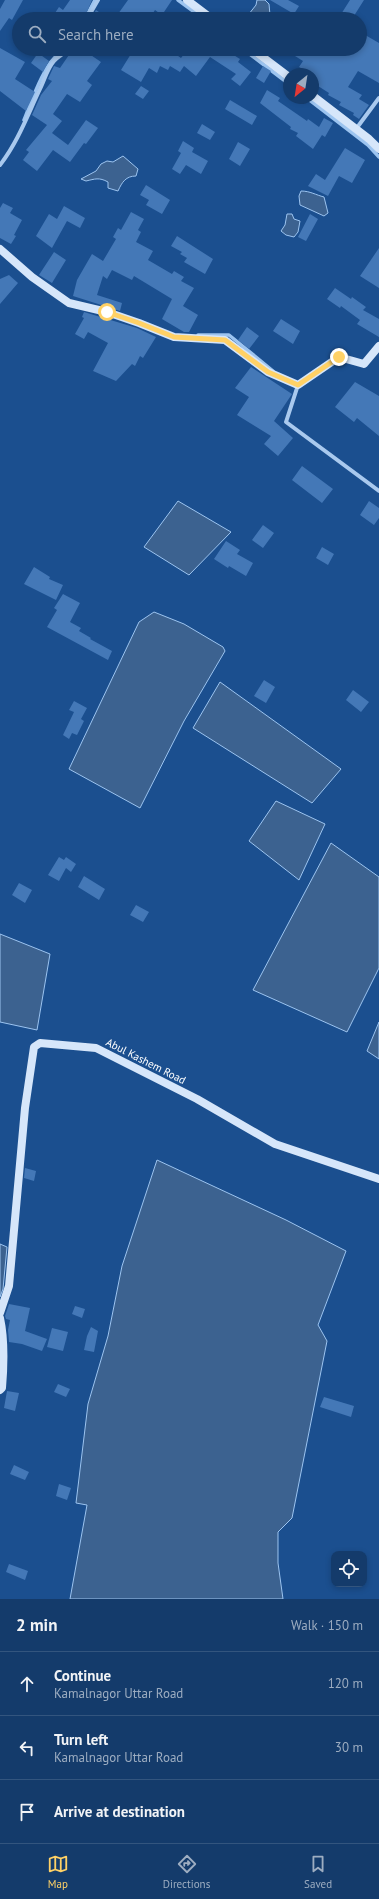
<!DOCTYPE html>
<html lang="en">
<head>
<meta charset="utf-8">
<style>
	body { margin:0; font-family:"PT Sans",sans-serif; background:#1d4271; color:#f1f3f6 }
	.controls { position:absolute; right:12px; bottom:12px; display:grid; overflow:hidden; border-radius:8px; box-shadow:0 2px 6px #0003 }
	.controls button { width:36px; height:36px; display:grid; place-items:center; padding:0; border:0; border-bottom:1px solid #33557e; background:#143b6b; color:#f1f3f6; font:20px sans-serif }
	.compass { position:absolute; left:283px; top:68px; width:36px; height:36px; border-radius:50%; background:#143b6b; box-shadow:0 2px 6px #0003; rotate:210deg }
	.stop { position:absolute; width:12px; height:12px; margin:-9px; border:3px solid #ffd166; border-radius:50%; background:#fff }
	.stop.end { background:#ffd166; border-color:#fff; box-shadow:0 1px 4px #0008 }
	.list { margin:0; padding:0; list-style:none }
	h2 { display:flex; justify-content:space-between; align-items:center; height:52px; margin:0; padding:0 16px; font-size:17px }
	h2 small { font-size:13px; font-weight:400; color:#9dadc1 }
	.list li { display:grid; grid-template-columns:26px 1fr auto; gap:12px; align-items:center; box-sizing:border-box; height:64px; padding:0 16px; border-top:1px solid #33557e }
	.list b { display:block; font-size:15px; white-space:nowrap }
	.list p { margin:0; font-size:13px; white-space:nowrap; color:#9dadc1 }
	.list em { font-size:13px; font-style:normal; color:#9dadc1 }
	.icon { flex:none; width:22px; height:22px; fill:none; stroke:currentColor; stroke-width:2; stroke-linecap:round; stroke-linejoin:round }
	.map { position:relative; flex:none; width:379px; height:1599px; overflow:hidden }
	.search { position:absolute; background:#143b6b; box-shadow:0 2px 6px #0003; left:12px; right:12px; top:12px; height:44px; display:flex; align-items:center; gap:10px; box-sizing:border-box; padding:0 14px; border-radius:22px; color:#9dadc1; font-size:15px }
	.sheet { height:244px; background:#143b6b }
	nav { display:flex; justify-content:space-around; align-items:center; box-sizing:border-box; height:56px; border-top:1px solid #33557e; background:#143b6b; font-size:11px; color:#9dadc1 }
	nav a { display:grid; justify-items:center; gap:2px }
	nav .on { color:#ffd166 }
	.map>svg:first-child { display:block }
	.water { fill:#3c6290; stroke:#9cc4f0 }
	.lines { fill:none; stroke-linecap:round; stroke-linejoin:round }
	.stream { stroke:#9cc4f0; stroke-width:3.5 }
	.building { fill:#4478b7 }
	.street { stroke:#a9c9ee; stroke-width:4 }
	.secondary { stroke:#d6e6fa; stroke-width:8 }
	.route { stroke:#ffd166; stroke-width:5 }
	.labels { text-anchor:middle; stroke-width:4; stroke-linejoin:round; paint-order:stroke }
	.street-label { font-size:11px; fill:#fff; stroke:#1b4f8f }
</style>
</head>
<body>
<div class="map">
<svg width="379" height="1599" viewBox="0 0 379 1599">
	<rect width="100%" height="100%" fill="#1b4f8f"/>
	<path class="water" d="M 257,0 L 265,0 L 269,4 L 270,15 L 275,17 L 275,19 L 245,19 L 256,5 Z
		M 123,156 L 138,169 L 136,176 C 126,176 122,182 118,191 L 108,188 L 108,182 C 99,177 95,179 86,181 L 81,179 L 96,171 L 101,164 L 107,161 L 113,162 Z
		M 301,191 C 310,191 316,195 324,197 L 328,213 L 324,216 L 300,205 L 299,196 Z
		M 287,214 L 292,214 L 294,219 L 300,221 L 298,232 L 294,237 L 286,235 L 281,231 L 285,225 Z
		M 178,501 L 231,532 L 189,575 L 144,547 Z
		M 154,612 L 184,624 L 223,647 L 225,651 L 184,721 L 140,808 L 69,769 L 139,622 Z
		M 220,682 L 341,769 L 312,803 L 193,728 Z
		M 276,801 L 325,824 L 299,880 L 249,841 Z
		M 331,843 L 379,877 L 379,968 L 347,1032 L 253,990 Z
		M 0,934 L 50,954 L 37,1030 L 0,1022 Z
		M 379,1022 L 379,1059 L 367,1051 Z
		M 157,1160 L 286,1220 L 346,1251 L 318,1325 L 327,1341 L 292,1518 L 278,1532 L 278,1563 L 283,1599 L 70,1599 L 87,1505 L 76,1503 L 88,1404 L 108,1336 L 122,1266 Z
		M 0,1244 L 7,1247 L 3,1289 L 0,1297 Z"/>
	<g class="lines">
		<path class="stream" d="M 178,0 L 204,19
			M 86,17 L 95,0
			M 243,49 L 289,84
			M 307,98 L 368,145 L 379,157
			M 24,120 C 31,103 44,63 60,53
			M 198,335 L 229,335 L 273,371"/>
	</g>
	<path class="building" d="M 5,0 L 23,0 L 12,20 L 9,18 L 0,31 L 0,9 Z
		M 70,0 L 92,0 L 84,19 L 51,19 L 59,7 L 63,10 Z
		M 128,0 L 172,0 L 162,15 L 155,10 L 149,19 L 125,19 L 118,14 Z
		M 270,0 L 288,0 L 299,6 L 294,14 Z
		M 350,0 L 364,0 L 352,19 L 338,19 Z
		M 96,10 L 109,19 L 91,19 Z
		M 360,32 L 379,43 L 379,83 L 358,71 L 348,87 L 362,95 L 359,99 L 369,105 L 359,119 L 353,115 L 354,113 L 339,105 L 341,102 L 328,95 L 329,93 L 318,86 L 319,84 L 313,80 L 313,74 L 299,67 L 303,61 L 295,56 L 299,49 L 360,49 Z
		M 0,48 L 25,62 L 15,79 L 35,92 L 26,111 L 0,91 Z
		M 73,49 L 82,49 L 101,62 L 87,81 L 92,85 L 80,102 L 67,94 L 53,114 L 62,121 L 52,133 L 68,145 L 86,120 L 98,128 L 86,144 L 84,143 L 70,162 L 53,150 L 37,171 L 23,160 L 29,152 L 26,150 L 47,125 L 32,115 L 41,95 L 52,81 L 48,79 L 54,66 L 60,68 Z
		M 134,49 L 168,49 L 181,58 L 188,49 L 224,49 L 240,59 L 238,62 L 251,72 L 240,86 L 231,79 L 236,74 L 210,57 L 196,76 L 184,66 L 180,72 L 170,66 L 168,70 L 160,66 L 157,73 L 149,68 L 141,82 L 121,70 Z
		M 38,53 L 49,61 L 43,72 L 31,63 Z
		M 263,66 L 271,71 L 264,83 L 256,78 Z
		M 141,86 L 149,91 L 143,99 L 135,94 Z
		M 267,90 L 280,98 L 278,101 L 307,121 L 308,119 L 319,127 L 324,118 L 333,123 L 325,137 L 322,135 L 313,149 L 296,136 L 298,133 L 290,129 L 291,127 L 260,103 Z
		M 230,100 L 257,116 L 252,125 L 225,109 Z
		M 202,124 L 215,132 L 210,140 L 197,133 Z
		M 183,141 L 194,148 L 192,152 L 208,161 L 201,174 L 186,165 L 180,174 L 172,169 L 181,153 L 178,151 Z
		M 238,142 L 250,149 L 240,166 L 229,159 Z
		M 345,148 L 365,160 L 352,183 L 339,176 L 328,196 L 308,186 L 316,174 L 325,180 Z
		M 146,185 L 170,200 L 162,214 L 146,205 L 149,200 L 140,195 Z
		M 3,203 L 13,208 L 10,213 L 22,220 L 14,235 L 16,236 L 11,244 L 0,238 L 0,208 Z
		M 64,206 L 85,218 L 80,228 L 67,221 L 52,248 L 36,236 L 49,214 L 57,219 Z
		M 131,212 L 144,219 L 138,230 L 141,232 L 136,242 L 153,251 L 148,260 L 172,274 L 174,271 L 184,277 L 181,281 L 194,288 L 183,306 L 198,315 L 189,332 L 184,332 L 162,319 L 172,299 L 134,276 L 132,280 L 112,270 L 107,279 L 103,276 L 97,295 L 122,303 L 120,311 L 73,296 L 77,280 L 92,254 L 103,261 L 116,239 L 113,237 L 118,228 L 121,230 Z
		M 310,214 L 318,219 L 306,241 L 298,237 Z
		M 177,236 L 213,259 L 205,274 L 184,262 L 187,258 L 180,254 L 182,252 L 171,246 Z
		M 379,248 L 379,288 L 360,276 Z
		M 54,252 L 66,260 L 52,283 L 39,275 Z
		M 9,275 L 18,283 L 0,304 L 0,279 Z
		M 335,288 L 351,299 L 352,297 L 366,307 L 363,310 L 379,319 L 379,337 L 357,324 L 360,320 L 341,306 L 340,308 L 327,299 Z
		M 84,312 L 137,328 L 156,337 L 143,358 L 140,356 L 135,366 L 132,364 L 116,381 L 93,371 L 108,343 L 88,332 L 84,339 L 75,334 L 84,318 L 82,317 Z
		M 281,319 L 300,331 L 293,344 L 273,331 Z
		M 247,327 L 259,336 L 249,349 L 238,340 Z
		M 251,367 L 292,394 L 274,421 L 293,438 L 278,456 L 264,444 L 271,436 L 237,415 L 249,397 L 235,388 Z
		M 355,382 L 379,396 L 379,436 L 357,418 L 354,422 L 335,407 Z
		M 302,466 L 333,489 L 322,503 L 292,480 Z
		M 369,501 L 379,508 L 379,518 L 374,525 L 360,515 Z
		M 263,525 L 274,533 L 263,548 L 252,540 Z
		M 226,541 L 240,550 L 237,554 L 253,563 L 246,576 L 229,566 L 228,568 L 214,559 Z
		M 322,547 L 334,554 L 328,565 L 316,558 Z
		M 34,567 L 50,577 L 49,579 L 63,585 L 56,600 L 24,584 Z
		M 63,594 L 80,603 L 70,622 L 81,628 L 79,631 L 91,638 L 90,639 L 112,651 L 108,660 L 47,627 L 57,610 L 54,608 Z
		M 264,680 L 275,687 L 266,703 L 254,696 Z
		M 353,690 L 369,702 L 361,712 L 346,700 Z
		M 74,701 L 87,708 L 81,719 L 84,721 L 77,735 L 72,733 L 69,739 L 63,735 L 74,712 L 69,710 Z
		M 59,857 L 64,860 L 66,857 L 76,864 L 71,872 L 66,868 L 59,881 L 48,875 Z
		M 84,876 L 105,889 L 99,900 L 78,887 Z
		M 19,883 L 32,890 L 25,903 L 12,895 Z
		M 136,905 L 149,912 L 143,922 L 130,915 Z
		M 25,1168 L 36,1171 L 34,1181 L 24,1178 Z
		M 9,1304 L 30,1308 L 25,1331 L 47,1339 L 42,1351 L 22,1344 L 9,1342 L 8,1330 L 10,1320 L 6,1319 L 5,1316 Z
		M 75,1306 L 85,1309 L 82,1318 L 72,1314 Z
		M 91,1327 L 98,1331 L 94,1352 L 84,1350 L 87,1336 Z
		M 52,1328 L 68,1332 L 63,1351 L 47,1347 Z
		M 58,1384 L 70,1389 L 66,1397 L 54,1392 Z
		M 7,1391 L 19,1393 L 15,1411 L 4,1408 Z
		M 324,1397 L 354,1406 L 351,1417 L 320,1407 Z
		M 14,1465 L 29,1472 L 25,1480 L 10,1474 Z
		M 59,1484 L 71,1488 L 67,1500 L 56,1496 Z
		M 9,1564 L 28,1571 L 25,1580 L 6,1572 Z"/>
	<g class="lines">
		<path class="street" d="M 87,19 L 98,0
			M 356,129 L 379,98
			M 0,165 C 18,142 28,114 40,89 C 45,79 47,69 54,61 C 58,56 64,54 68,49
			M 298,385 L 286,422 L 379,491"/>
		<path class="secondary" d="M 187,0 L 212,19
			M 252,49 L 289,77
			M 313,96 L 369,139 L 379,149
			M 0,249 L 32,277 L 69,303 L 107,312 L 139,323 L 174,337 L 225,340 L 268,372 L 298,385 L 339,357 L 364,364 L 379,346
			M 0,1313 L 9,1286 L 25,1108 L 34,1047 L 40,1043 L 96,1048 L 197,1099 L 275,1144 L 379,1179
			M 0,1318 C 5,1341 4,1364 2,1388 L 0,1390"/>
	</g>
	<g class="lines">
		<path class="route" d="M 107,312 L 139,323 L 174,337 L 225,340 L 268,372 L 298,385 L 339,357"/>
	</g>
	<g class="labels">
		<g class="street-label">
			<text transform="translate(146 1061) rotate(27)" y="4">Abul Kashem Road</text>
		</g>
	</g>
</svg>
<div class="controls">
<button><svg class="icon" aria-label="locate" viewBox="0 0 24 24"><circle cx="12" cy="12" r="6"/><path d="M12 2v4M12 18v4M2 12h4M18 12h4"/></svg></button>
</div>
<svg class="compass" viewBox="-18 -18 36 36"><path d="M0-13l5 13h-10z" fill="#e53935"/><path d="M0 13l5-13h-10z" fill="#9dadc1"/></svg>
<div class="stop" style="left:107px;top:312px"></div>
<div class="stop end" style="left:339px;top:357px"></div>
<div class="search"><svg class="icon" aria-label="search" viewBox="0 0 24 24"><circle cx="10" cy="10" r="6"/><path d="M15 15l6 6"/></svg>Search here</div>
</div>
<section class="sheet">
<h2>2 min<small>Walk · 150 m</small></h2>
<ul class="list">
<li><svg class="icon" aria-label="ahead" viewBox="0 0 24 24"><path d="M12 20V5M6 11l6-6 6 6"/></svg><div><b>Continue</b><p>Kamalnagor Uttar Road</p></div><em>120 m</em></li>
<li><svg class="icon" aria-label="left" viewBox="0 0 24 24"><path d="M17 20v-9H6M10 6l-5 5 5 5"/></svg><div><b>Turn left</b><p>Kamalnagor Uttar Road</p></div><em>30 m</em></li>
<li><svg class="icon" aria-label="arrive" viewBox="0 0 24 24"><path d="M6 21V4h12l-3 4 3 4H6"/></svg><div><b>Arrive at destination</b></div></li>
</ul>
</section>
<nav>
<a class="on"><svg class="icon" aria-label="map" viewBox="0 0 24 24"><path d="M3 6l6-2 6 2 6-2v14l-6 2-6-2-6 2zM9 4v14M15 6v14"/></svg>Map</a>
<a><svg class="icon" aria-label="directions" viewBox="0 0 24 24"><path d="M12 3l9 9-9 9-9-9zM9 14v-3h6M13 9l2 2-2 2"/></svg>Directions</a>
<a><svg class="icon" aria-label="saved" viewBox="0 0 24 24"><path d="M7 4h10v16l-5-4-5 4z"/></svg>Saved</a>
</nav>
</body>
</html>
